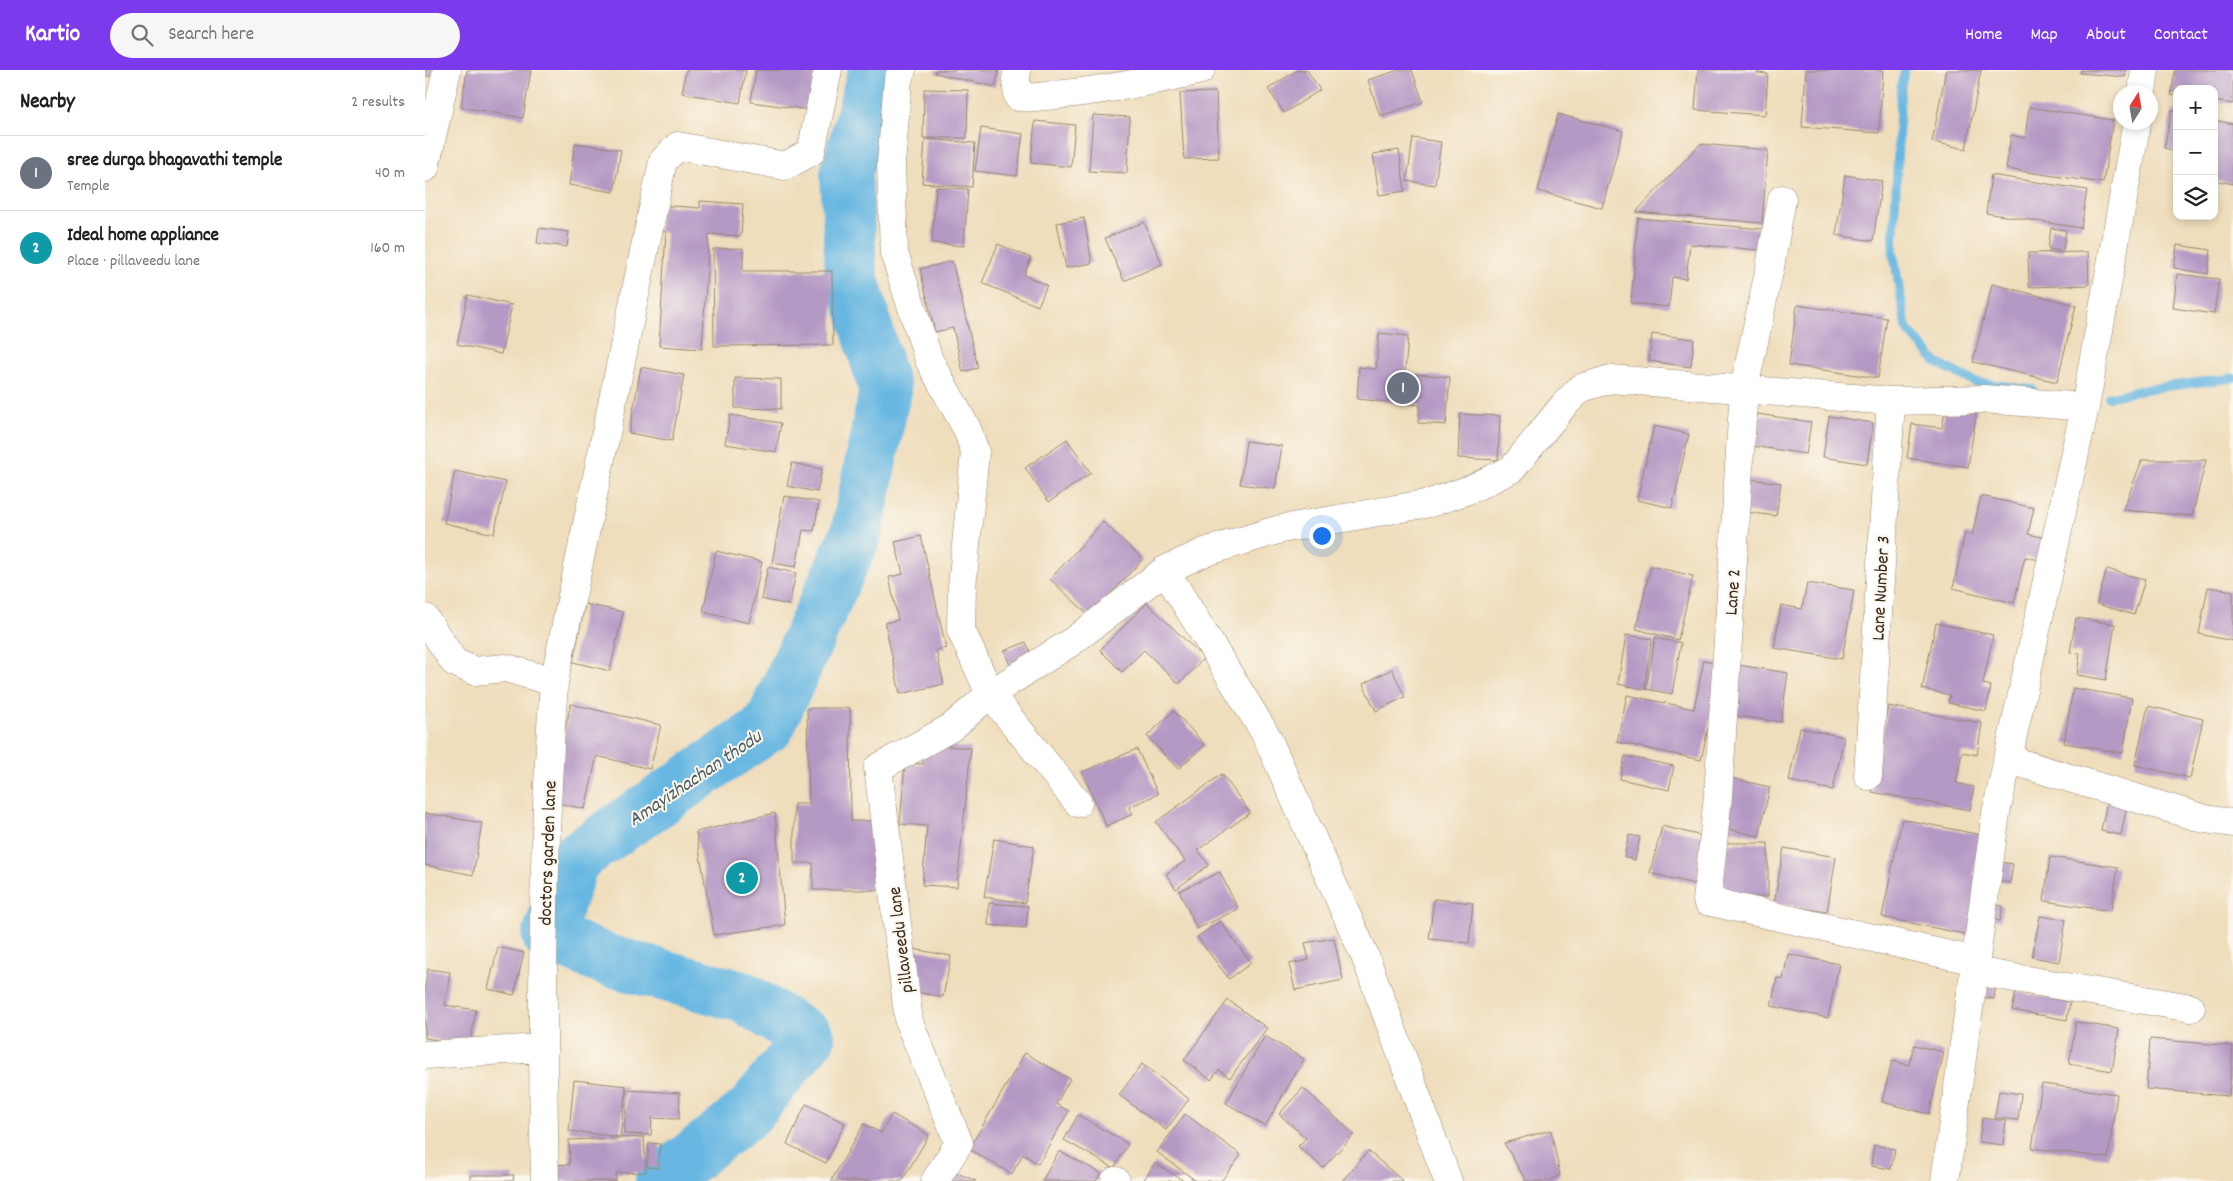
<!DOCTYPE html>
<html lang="en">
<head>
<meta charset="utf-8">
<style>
	body { margin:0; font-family:Dekko,sans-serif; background:#f6f6f6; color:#202124 }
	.controls { position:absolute; right:15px; top:15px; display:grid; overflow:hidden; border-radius:10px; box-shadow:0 2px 8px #0003 }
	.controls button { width:45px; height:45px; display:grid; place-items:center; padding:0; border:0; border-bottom:1px solid #e0e0e0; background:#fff; color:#202124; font:25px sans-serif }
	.compass { position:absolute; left:1688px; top:15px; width:45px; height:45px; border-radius:50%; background:#fff; box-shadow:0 2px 8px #0003; rotate:11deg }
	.you { position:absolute; left:896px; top:465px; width:18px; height:18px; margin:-12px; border:4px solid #fff; border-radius:50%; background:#1a73e8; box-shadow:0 0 0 8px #1a73e833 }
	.badge { display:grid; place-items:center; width:32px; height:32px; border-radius:50%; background:#7c3aed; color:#fff; font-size:16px; font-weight:700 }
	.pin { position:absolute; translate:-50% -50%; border:2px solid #fff; box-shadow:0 1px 5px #0006 }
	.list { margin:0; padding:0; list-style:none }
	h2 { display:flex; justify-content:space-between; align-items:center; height:65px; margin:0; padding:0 20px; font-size:21px }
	h2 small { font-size:16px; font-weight:400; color:#757577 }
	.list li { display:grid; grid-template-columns:32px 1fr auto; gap:15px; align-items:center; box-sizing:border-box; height:75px; padding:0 20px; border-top:1px solid #e0e0e0 }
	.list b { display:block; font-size:19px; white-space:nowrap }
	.list p { margin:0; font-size:16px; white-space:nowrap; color:#757577 }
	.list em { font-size:16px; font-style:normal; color:#757577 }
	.icon { flex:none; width:28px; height:28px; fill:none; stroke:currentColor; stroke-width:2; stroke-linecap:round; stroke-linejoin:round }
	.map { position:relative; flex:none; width:1808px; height:1111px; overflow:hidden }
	header { display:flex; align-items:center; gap:30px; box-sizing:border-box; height:70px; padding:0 25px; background:#7c3aed; color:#fff }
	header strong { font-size:24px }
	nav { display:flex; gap:28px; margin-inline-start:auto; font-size:18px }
	.search { width:350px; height:45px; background:#f6f6f6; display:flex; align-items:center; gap:12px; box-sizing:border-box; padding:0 18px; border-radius:28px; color:#757577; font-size:19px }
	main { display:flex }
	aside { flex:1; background:#fff }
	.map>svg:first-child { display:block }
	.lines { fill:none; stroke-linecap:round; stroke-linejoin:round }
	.stream { stroke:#67b7e2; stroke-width:9 }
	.river { stroke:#67b7e2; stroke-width:52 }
	.building { fill:#b599c5 }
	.minor-casing { stroke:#95846c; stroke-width:29 }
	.minor { stroke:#fff; stroke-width:28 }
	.labels { text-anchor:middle; stroke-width:4; stroke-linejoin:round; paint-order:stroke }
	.street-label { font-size:19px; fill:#3b2a1e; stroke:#fbf7ec }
	.water-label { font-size:20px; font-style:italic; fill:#4a5b63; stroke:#fbf7ec }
</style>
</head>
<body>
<header>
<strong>Kartio</strong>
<div class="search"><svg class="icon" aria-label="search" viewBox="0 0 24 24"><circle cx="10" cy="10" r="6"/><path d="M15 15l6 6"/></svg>Search here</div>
<nav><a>Home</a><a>Map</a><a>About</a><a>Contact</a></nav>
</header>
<main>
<aside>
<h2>Nearby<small>2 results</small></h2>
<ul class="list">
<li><span class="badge" style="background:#6b7280">1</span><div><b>sree durga bhagavathi temple</b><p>Temple</p></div><em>40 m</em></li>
<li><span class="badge" style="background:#0f9aa8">2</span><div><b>Ideal home appliance</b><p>Place · pillaveedu lane</p></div><em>160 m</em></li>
</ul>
</aside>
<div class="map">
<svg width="1808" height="1111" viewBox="0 0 1808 1111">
	<rect width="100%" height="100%" fill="#fbf7ec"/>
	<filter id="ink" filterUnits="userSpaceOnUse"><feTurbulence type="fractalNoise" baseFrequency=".02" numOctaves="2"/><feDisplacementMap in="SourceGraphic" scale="10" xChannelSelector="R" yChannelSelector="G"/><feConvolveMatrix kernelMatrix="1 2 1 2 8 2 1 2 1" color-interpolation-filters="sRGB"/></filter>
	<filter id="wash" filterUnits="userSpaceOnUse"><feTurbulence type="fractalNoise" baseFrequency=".0096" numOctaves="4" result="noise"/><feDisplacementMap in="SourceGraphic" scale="20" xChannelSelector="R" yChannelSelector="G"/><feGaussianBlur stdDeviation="1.12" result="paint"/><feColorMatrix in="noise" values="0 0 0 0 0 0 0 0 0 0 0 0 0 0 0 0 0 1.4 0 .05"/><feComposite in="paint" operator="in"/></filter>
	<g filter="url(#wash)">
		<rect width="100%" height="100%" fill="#efddbb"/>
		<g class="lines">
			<path class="stream" d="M 1480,0 L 1476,15 L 1468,181 L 1481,258 L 1512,293 L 1550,312 L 1608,320
				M 1684,327 L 1722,319 L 1808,308"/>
			<path class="river" d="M 236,1111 L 324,1042 L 384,968 L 318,927 L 182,890 L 123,866 L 149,789 L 344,656 L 431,464 L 460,321 L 426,203 L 421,104 L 449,0"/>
		</g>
		<g id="blocks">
			<path class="building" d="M 0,0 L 8,0 L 7,6 L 0,6 Z
				M 42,0 L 106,0 L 98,48 L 36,37 Z
				M 261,0 L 321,0 L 315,33 L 257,23 Z
				M 331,0 L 390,1 L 385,40 L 326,32 Z
				M 511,0 L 574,0 L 570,17 L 510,3 Z
				M 872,0 L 882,0 L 895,20 L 859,43 L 843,19 Z
				M 974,0 L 987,0 L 998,32 L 955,46 L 943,10 Z
				M 1273,0 L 1333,0 L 1332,3 L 1343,4 L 1340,45 L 1270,40 Z
				M 1381,0 L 1458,0 L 1454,63 L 1377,57 Z
				M 1521,0 L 1556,0 L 1541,79 L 1507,72 Z
				M 1656,0 L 1701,0 L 1700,7 L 1655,3 Z
				M 1750,0 L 1808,0 L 1808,34 L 1789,31 L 1789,19 L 1752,19 L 1752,26 L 1746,25 Z
				M 499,19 L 543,20 L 542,68 L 498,68 Z
				M 791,22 L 794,88 L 759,89 L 755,23 Z
				M 1604,37 L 1688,50 L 1678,113 L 1581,99 L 1586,65 L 1600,68 Z
				M 1747,40 L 1752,41 L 1752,81 L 1739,78 Z
				M 1133,44 L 1198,61 L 1177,138 L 1113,121 Z
				M 668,45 L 705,47 L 702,103 L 664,101 Z
				M 1789,50 L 1808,54 L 1808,114 L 1789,110 Z
				M 610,51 L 650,55 L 646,97 L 606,93 Z
				M 556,58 L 598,64 L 592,106 L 550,101 Z
				M 988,68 L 1016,72 L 1010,115 L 982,111 Z
				M 500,69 L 550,73 L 547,117 L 497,113 Z
				M 150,73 L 196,80 L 189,122 L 144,115 Z
				M 1275,74 L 1343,80 L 1337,153 L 1211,142 Z
				M 974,80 L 980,121 L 954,125 L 948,84 Z
				M 1420,105 L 1457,111 L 1448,171 L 1411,165 Z
				M 1566,105 L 1662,120 L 1656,158 L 1561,143 Z
				M 511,117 L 543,119 L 539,176 L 507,173 Z
				M 275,131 L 318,134 L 316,166 L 284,164 L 277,279 L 234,276 L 241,162 L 234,161 L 235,135 L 275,138 Z
				M 659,148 L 667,193 L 641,198 L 632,153 Z
				M 1213,148 L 1338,159 L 1335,180 L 1265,174 L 1261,209 L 1247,207 L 1244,237 L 1206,233 Z
				M 719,152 L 737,194 L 699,211 L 680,168 Z
				M 114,158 L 144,162 L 142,177 L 112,173 Z
				M 1626,158 L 1641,160 L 1638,181 L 1623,179 Z
				M 573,174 L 606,188 L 599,205 L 622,215 L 613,236 L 557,213 Z
				M 1752,175 L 1786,180 L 1783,204 L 1749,198 Z
				M 318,178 L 318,201 L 407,201 L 408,275 L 289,276 L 288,179 Z
				M 1663,182 L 1664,215 L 1604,217 L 1603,183 Z
				M 527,191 L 553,298 L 538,302 L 528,258 L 510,262 L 495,199 Z
				M 1752,204 L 1794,209 L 1789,244 L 1748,238 Z
				M 1567,214 L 1651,235 L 1632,312 L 1548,292 Z
				M 43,225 L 87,235 L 76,284 L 32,274 Z
				M 1372,235 L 1462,248 L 1453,308 L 1364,295 Z
				M 954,263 L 983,266 L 980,303 L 1025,307 L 1021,355 L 993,353 L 995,335 L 932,329 L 934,297 L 951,299 Z
				M 1227,264 L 1269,269 L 1266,297 L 1224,291 Z
				M 216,297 L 259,305 L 247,371 L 204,363 Z
				M 310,308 L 356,309 L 356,339 L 310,338 Z
				M 1521,335 L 1552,339 L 1543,397 L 1482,388 L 1487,354 L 1517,358 Z
				M 1035,344 L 1075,346 L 1073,390 L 1033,388 Z
				M 1332,344 L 1386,352 L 1381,384 L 1327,376 Z
				M 305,345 L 356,353 L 351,382 L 300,374 Z
				M 1404,346 L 1448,353 L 1442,394 L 1398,387 Z
				M 1229,356 L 1264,364 L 1247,438 L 1212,430 Z
				M 642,369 L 666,403 L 624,432 L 600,398 Z
				M 821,371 L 857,376 L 850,419 L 815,414 Z
				M 1717,390 L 1781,390 L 1767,446 L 1698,440 Z
				M 367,393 L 397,399 L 392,422 L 362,416 Z
				M 30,401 L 81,412 L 69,464 L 19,453 Z
				M 1319,408 L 1356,413 L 1351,446 L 1314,441 Z
				M 359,426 L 394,432 L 389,461 L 378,460 L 371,497 L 347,493 Z
				M 1556,426 L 1609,438 L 1603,464 L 1625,469 L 1619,491 L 1600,487 L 1589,533 L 1528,518 L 1540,463 L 1547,465 Z
				M 678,452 L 718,489 L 665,546 L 625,509 Z
				M 496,466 L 521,578 L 511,580 L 519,614 L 475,624 L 460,553 L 473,550 L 464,507 L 478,504 L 470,472 Z
				M 291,481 L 337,492 L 324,553 L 278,542 Z
				M 1226,496 L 1268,506 L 1253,570 L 1211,559 Z
				M 343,497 L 371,503 L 364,535 L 336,529 Z
				M 1682,499 L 1720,510 L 1709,545 L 1672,534 Z
				M 1382,513 L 1429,520 L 1417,589 L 1349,578 L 1356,535 L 1377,539 Z
				M 1783,517 L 1808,521 L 1808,571 L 1774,564 Z
				M 722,533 L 779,588 L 754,614 L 719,580 L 697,602 L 675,580 Z
				M 160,534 L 198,542 L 185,601 L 148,592 Z
				M 1651,548 L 1690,554 L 1681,610 L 1652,605 L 1655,583 L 1645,582 Z
				M 1511,553 L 1568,565 L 1558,614 L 1566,616 L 1561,641 L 1523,633 L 1525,625 L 1497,619 Z
				M 1201,565 L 1227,569 L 1219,619 L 1193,614 Z
				M 1230,568 L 1256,573 L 1247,624 L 1221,619 Z
				M 601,572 L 607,586 L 585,595 L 579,581 Z
				M 1279,590 L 1297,594 L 1276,690 L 1192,672 L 1202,625 L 1269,639 Z
				M 1313,595 L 1363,603 L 1356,652 L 1305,645 Z
				M 967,599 L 980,627 L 951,641 L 938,614 Z
				M 1648,618 L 1707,628 L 1698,683 L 1639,673 Z
				M 146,634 L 236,655 L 225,699 L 172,686 L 160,739 L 123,731 Z
				M 1463,636 L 1557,653 L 1552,685 L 1537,682 L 1531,713 L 1549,717 L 1545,740 L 1447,722 Z
				M 1723,636 L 1778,649 L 1765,708 L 1710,695 Z
				M 382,638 L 425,638 L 426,751 L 456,751 L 456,820 L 388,820 L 388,793 L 369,793 L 369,734 L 384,734 Z
				M 749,641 L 780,675 L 753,699 L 722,666 Z
				M 1375,658 L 1419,667 L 1408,720 L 1364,711 Z
				M 499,674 L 546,678 L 532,817 L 497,815 L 502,756 L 475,754 L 480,693 L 498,694 Z
				M 712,679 L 733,724 L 704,737 L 708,744 L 681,756 L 657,702 Z
				M 1200,686 L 1249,696 L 1244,720 L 1195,709 Z
				M 797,704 L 825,743 L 773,780 L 784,795 L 751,819 L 741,804 L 760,791 L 731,752 Z
				M 1305,708 L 1345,717 L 1334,766 L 1294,757 Z
				M 1682,731 L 1702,735 L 1696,765 L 1676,761 Z
				M 0,743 L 57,753 L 48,805 L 0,795 Z
				M 350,743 L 360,855 L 289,865 L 271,762 Z
				M 1477,749 L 1556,765 L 1548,805 L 1560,807 L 1548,866 L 1457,847 Z
				M 1237,756 L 1285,768 L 1273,815 L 1225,803 Z
				M 1204,765 L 1215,767 L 1210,790 L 1199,787 Z
				M 569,769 L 609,776 L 600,833 L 559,827 Z
				M 1293,773 L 1343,773 L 1343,827 L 1294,827 Z
				M 1359,778 L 1411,787 L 1402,842 L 1349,833 Z
				M 1625,787 L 1693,797 L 1686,841 L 1619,831 Z
				M 1570,791 L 1588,794 L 1585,813 L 1567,810 Z
				M 795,802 L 813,839 L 772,859 L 754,821 Z
				M 1009,829 L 1048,833 L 1044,873 L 1004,869 Z
				M 564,833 L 603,836 L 601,858 L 563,855 Z
				M 1562,833 L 1578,836 L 1575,851 L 1560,848 Z
				M 1615,846 L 1641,850 L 1634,892 L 1607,887 Z
				M 795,851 L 826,893 L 804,909 L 772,867 Z
				M 909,868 L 918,910 L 870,920 L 864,894 L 884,890 L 880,873 Z
				M 73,877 L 99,883 L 89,925 L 63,919 Z
				M 488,879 L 526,886 L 518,927 L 480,920 Z
				M 1363,884 L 1414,894 L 1403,948 L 1346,936 L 1352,908 L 1358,909 Z
				M 3,899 L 25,902 L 20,935 L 51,940 L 45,975 L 0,968 L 0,916 Z
				M 1572,905 L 1569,929 L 1549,926 Z
				M 1591,922 L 1645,932 L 1642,950 L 1587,940 Z
				M 803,930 L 842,958 L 805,1008 L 794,1000 L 786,1010 L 759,990 Z
				M 1651,952 L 1694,959 L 1687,1001 L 1644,994 Z
				M 840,966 L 879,989 L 840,1056 L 801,1033 Z
				M 1725,969 L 1808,976 L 1804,1026 L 1721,1019 Z
				M 1489,975 L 1519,982 L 1504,1044 L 1457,1032 L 1467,991 L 1484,995 Z
				M 600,983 L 645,1009 L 631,1034 L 644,1041 L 613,1094 L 598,1084 L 587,1104 L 544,1079 Z
				M 717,994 L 764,1029 L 741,1060 L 694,1025 Z
				M 149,1010 L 201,1016 L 195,1067 L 144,1061 Z
				M 1617,1014 L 1692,1024 L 1683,1088 L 1607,1078 Z
				M 878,1018 L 929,1064 L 898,1098 L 873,1076 L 881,1068 L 854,1044 Z
				M 202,1020 L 255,1023 L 254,1049 L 227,1048 L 226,1065 L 199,1064 Z
				M 1574,1021 L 1596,1024 L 1593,1050 L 1570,1048 Z
				M 381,1034 L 420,1053 L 401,1093 L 362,1074 Z
				M 467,1044 L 504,1065 L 477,1111 L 406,1111 L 439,1054 L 456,1063 Z
				M 760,1044 L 816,1085 L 796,1111 L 771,1111 L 732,1082 Z
				M 653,1045 L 703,1074 L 689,1098 L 639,1070 Z
				M 1557,1048 L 1581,1051 L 1578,1075 L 1554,1072 Z
				M 1126,1060 L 1135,1105 L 1124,1111 L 1101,1111 L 1079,1073 Z
				M 219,1067 L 221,1102 L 191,1103 L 191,1111 L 131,1111 L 130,1095 L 145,1094 L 144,1070 Z
				M 224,1073 L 235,1074 L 233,1098 L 222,1097 Z
				M 1449,1075 L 1470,1079 L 1466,1099 L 1446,1096 Z
				M 634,1081 L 676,1103 L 671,1111 L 617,1111 Z
				M 943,1081 L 978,1111 L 917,1111 Z
				M 730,1093 L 759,1111 L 718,1111 Z
				M 525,1100 L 551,1111 L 520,1111 Z
				M 45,1105 L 89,1105 L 88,1111 L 45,1111 Z"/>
		</g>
	</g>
	<g filter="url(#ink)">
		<use href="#blocks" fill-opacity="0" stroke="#95846c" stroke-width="1"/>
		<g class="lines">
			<defs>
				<path id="minor" d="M 477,0 L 473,9 L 466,94 L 469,183 L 504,290 L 542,359 L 550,382 L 537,517 L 536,560 L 565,624 L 653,733
					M 592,0 L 591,9 L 593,27 C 607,29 618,26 631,25 C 681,20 728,11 776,0
					M 1717,22 L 1720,0
					M 0,98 L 22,0
					M 1357,129 L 1345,197 L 1319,318 L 1293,726 L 1282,831 L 1551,891
					M 0,548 L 29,592 L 49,601 L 81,598 L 129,612 C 117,778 116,944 120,1111
					M 129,612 L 238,91 L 253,76 L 360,96 L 386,82 L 403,0
					M 1582,689 L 1780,749 L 1808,753
					M 1443,706 L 1466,331
					M 1549,901 L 1766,938
					M 0,985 L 117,978
					M 510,1111 L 534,1073 L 484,952 L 453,698 L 527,657 L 565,624 L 648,571 L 740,500
					M 690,1111 L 691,1111
					M 1023,1111 L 940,886 L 841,665 L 740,500 L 780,482 L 856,459 L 1005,433 L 1046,419 L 1087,399 L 1139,335 L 1156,318 L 1186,309 L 1466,331 L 1560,329 L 1660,337
					M 1520,1111 L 1571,743 L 1660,337 L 1712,52"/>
			</defs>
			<use href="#minor" class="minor-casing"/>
			<use href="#minor" class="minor"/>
		</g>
	</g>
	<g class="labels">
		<g class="street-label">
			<text transform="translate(1454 518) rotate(-87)" y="7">Lane Number 3</text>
			<text transform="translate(1306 522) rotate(-86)" y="7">Lane 2</text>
			<text transform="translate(121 783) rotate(-88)" y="7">doctors garden lane</text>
			<text transform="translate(474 870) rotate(-97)" y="7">pillaveedu lane</text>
		</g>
		<g class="water-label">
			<text transform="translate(269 707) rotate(-34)" y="7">Amayizhachan thodu</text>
		</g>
	</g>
</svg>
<div class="controls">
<button>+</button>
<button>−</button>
<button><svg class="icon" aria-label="layers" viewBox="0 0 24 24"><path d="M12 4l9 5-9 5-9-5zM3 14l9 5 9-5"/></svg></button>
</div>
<svg class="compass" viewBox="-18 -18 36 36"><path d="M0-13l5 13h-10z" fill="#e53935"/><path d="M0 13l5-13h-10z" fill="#757577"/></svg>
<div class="you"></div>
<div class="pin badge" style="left:978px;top:318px;background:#6b7280">1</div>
<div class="pin badge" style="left:317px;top:808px;background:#0f9aa8">2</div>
</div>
</main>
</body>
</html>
